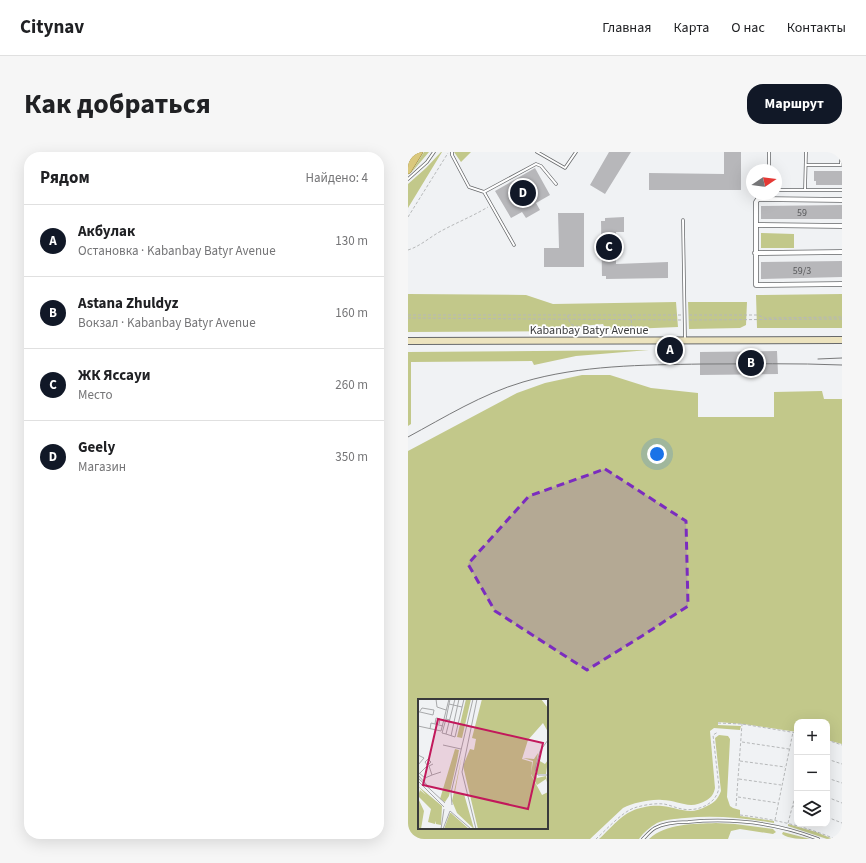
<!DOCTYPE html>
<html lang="ru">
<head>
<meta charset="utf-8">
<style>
	body { margin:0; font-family:"Source Sans 3",sans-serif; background:#f6f6f6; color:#202124 }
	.controls { position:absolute; right:12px; bottom:12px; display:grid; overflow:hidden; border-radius:8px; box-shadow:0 4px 16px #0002 }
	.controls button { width:36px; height:36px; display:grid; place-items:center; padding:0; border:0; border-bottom:1px solid #e0e0e0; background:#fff; color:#202124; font:20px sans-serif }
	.compass { position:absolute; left:338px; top:12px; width:36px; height:36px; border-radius:50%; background:#fff; box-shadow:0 4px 16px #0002; rotate:77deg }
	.you { position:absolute; left:249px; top:302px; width:14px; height:14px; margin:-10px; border:3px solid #fff; border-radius:50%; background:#1a73e8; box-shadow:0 0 0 6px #1a73e833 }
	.badge { display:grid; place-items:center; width:26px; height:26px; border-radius:50%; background:#111827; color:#fff; font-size:13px; font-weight:700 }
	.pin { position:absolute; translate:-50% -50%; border:2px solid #fff; box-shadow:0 1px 4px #0006 }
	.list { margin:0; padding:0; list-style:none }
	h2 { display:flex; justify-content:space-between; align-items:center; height:52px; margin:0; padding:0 16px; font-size:17px }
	h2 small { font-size:13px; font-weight:400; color:#757577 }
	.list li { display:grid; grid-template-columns:26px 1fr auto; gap:12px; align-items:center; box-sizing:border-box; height:72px; padding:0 16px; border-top:1px solid #e0e0e0 }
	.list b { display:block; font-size:15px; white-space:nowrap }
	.list p { margin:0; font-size:13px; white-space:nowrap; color:#757577 }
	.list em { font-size:13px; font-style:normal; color:#757577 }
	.icon { flex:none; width:22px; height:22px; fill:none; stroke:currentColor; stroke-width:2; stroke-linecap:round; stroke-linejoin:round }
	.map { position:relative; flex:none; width:434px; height:687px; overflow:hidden; border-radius:16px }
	header { display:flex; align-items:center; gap:24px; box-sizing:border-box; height:56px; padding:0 20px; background:#fff; border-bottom:1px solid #e0e0e0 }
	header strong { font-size:19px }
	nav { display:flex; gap:22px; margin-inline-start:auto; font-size:14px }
	.intro { display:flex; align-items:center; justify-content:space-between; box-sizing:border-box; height:96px; padding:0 24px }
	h1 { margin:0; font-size:28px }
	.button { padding:10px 18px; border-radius:16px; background:#111827; color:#fff; font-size:14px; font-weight:700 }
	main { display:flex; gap:24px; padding:0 24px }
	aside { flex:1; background:#fff; border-radius:16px; box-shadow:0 4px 16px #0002 }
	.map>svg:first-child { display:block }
	.green { fill:#c2c88a; fill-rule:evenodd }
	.building { fill:#b7b7ba }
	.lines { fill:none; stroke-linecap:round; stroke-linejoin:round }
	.service-casing { stroke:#67696b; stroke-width:3.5 }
	.minor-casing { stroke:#67696b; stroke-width:5.5 }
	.secondary-casing { stroke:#67696b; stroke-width:8 }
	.primary-casing { stroke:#917e2d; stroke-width:8 }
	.path { stroke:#b6b8b9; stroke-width:1; stroke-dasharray:3 2; stroke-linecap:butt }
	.service { stroke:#fff; stroke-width:2 }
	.minor { stroke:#fff; stroke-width:4 }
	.secondary { stroke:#ece3be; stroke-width:6 }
	.primary { stroke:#dac87d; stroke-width:7 }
	.tram { stroke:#78797a; stroke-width:1 }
	.marked { fill:#7b2cbf; fill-opacity:0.2; stroke:#7b2cbf; stroke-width:3; stroke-dasharray:8 5; stroke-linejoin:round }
	.labels { text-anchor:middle; stroke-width:3.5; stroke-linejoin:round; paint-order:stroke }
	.number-label { font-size:10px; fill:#58595b }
	.street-label { font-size:12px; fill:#393a3b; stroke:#fff }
	.inset-road { fill:none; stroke:#a7a8aa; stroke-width:1 }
	.view { fill:#c2185b; fill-opacity:0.15; stroke:#c2185b; stroke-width:2 }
	.inset-edge { fill:none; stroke:#393a3b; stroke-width:2 }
</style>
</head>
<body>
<header>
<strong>Citynav</strong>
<nav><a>Главная</a><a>Карта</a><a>О нас</a><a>Контакты</a></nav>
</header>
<div class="intro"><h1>Как добраться</h1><a class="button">Маршрут</a></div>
<main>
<aside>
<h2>Рядом<small>Найдено: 4</small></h2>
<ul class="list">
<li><span class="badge">A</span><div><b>Акбулак</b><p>Остановка · Kabanbay Batyr Avenue</p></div><em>130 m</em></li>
<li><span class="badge">B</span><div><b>Astana Zhuldyz</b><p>Вокзал · Kabanbay Batyr Avenue</p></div><em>160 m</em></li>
<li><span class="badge">C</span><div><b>ЖК Яссауи</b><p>Место</p></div><em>260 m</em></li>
<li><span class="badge">D</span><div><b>Geely</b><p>Магазин</p></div><em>350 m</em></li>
</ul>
</aside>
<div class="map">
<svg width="434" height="687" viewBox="0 0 434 687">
	<rect width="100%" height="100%" fill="#f0f2f4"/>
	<path class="green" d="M 16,0 L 21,0 L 3,21 Z
		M 33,0 L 34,0 L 0,56 L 0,32 L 18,16 Z
		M 46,0 L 63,0 L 53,10 Z
		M 353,81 L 386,82 L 386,96 L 353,96 Z
		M 0,142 L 118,143 L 145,152 L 268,150 L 270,175 L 198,178 L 195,172 L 174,174 L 168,179 L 0,180 Z
		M 434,142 L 434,176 L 349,176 L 348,143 Z
		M 280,150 L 339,150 L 338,173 L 332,176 L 281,177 Z
		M 241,198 L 168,204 L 126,213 L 124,209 L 3,210 L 3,272 L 0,274 L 0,200 Z
		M 174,223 L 202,223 L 243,236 L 290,241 L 290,265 L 366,265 L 366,240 L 414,239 L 416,247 L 434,247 L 434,592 L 419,588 L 419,570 L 389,570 L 389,580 L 335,572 L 310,570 L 310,573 L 333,574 L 332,578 L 306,576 L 302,579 L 307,636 C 306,641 304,645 299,648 C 281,659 271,648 254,648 C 242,647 225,651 215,656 L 182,687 L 0,687 L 0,299 L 109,241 L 137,231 ZM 11,548 L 139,548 L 139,676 L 11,676 Z
		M 311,583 L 320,584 L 322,587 L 319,645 L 322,654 L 325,656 L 332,658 L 332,664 L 366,669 L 366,671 C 336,666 307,663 277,666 C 267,667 258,667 249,671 C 242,675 236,680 231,687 L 191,687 C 200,679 213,663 224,659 C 232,655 245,653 254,654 C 272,656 282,664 299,654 C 306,651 310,647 313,639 L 307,586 Z
		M 308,671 L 327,672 L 365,677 L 368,680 L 365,682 L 332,677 L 323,679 L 320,687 L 241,687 C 258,671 286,672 308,671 Z
		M 380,672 L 408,680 L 425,687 L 419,687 L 380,674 Z
		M 375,680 L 402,687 C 393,687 381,687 374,682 Z"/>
	<path class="building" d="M 201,0 L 223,0 L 197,42 L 182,33 Z
		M 316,0 L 333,0 L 333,38 L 241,38 L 241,21 L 316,22 Z
		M 127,16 L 142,43 L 128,51 L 132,58 L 118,66 L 114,60 L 103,66 L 87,39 Z
		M 406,19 L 434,19 L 434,33 L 408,33 L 408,29 L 406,29 Z
		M 434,53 L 434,67 L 353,67 L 353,54 Z
		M 150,61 L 176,61 L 176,115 L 136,115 L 136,96 L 151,96 Z
		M 216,65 L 216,80 L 208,80 L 208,112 L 260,110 L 260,126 L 198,127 L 198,124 L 194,124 L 193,69 L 197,69 L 197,66 Z
		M 434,109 L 434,125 L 353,127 L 353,110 Z
		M 369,199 L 370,222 L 292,223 L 292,200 Z"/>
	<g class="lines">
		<defs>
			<path id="service" d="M 44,0 L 44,3 L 61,35 L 76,40
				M 129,0 L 157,16 L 168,0
				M 398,13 L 433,13 L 433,0
				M 361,18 L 361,0
				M 0,27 L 19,10 L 26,0
				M 368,38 L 434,38
				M 397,38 L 398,0
				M 275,68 L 277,187
				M 106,93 L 76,40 L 128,12 L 133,14 L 148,32
				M 235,687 C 239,683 242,679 247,676 C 256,671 269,670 280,670 C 323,666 369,671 410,687"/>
			<path id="minor" d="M 348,73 L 348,50 L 350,47 L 434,48
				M 434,74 L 348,73 L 348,133 L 434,132
				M 347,101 L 434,100"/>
			<path id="secondary" d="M 0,189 L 434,188"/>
			<path id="primary" d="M 0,18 L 11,0"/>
		</defs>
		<use href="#service" class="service-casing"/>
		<use href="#minor" class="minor-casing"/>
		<use href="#secondary" class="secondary-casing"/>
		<use href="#primary" class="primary-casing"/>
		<path class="path" d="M 0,65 L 40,1
			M 0,98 C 13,94 23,84 35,78 C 50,70 65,64 80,55
			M 0,163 L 273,163
			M 160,163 L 160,167 L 164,173 L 174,175
			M 223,163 L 224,180
			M 281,163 L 350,163 L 357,166 L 434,165
			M 0,166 L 273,168
			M 281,168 L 434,167
			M 310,571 L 334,572 L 389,581
			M 419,588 L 434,593
			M 334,590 L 381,597
			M 419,607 L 434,612
			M 332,609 L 377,615
			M 419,626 L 434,631
			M 331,627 L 373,633
			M 330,645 L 370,651
			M 419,645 L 434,651
			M 328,654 L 334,572
			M 385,654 L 389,655
			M 332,663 C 365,667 397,674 427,687
			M 419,665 L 434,671
			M 367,668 L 385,580
			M 380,671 L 389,637
			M 188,687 C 198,678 214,660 226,656 C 235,653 247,651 256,652 C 262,653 268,656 274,657 C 290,660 309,652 311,635 L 305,583 L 310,580
			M 430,687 L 434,677"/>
		<use href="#service" class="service"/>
		<use href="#minor" class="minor"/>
		<use href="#secondary" class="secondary"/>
		<use href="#primary" class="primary"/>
		<path class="tram" d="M 410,207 L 434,206
			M 0,285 C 37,265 74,242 115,230 C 173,213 234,213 295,212 C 341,212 388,211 434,213"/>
	</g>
	<path class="marked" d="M 197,317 L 278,369 L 280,454 L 234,484 L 179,518 L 87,459 L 60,412 L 121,344 Z"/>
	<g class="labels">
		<g class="number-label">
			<text x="394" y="64">59</text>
			<text x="394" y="122">59/3</text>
		</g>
		<g class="street-label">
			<text x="181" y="182">Kabanbay Batyr Avenue</text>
		</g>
	</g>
	<g transform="translate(10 547)">
		<rect width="130" height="130" fill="#f0f2f4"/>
		<path d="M 48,0 L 53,0 L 44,39 L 39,38 ZM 64,0 L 123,0 L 130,9 L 130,33 L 125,24 L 110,41 L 104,60 L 114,63 L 113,76 L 124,96 L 130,93 L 130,130 L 60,130 L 45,67 L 52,50 L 56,51 L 58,40 L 54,39 ZM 37,50 L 41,51 L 39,62 L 31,97 L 27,103 L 22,100 ZM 120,54 L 117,73 L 119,79 L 128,77 L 130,86 L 128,80 L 119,86 L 113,75 L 115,62 L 105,59 L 116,60 ZM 44,56 L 37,93 L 46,95 L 56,130 L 39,114 L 34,102 ZM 120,61 L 127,65 L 130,61 L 128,75 L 120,75 L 117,72 ZM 0,87 L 24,107 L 23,126 L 18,125 L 17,122 L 17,125 L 10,123 L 13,110 L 0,97 L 2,91 L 8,96 ZM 0,99 L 6,112 L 3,130 L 0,130 ZM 32,114 L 33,114 L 51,130 L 26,130 Z" fill="#c2c88a"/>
		<path class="inset-road" d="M 18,0 L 19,8 L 28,11M 37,0 L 28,35 L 37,38 L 46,0M 31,5 L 44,8M 0,15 L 4,9 L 16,11 L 15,16 L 2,13M 28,20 L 32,0M 17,25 L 18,19 L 22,20 L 21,25M 0,27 L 23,32 L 31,0M 12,30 L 13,24 L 25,27M 28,35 L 24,34 L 28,20 L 32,21M 33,37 L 41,0M 25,46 L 43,50M 0,56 L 6,59 L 0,66M 130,64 L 130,83M 15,65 L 11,67 L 14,76 L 23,73M 0,73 L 7,79 L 14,76M 0,76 L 13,63 L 10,60 L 7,63 L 9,66M 0,76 L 9,86M 129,76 L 120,76 L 117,70 L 122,52 L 130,41M 0,79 L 27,104M 0,82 L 26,108M 34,106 L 33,94 L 55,0M 23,130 L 26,110M 25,130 L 32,112 L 53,130M 58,130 L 44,73 L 59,0"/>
		<path class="view" d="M 20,20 L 125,44 L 110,110 L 5,86 Z"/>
		<rect width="130" height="130" class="inset-edge"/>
	</g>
</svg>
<div class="controls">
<button>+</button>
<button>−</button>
<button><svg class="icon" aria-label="layers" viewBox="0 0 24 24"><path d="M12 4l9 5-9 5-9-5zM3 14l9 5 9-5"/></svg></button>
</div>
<svg class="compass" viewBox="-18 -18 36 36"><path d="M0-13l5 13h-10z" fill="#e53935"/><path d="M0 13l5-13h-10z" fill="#757577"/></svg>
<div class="you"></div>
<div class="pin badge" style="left:262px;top:198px">A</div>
<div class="pin badge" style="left:343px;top:211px">B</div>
<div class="pin badge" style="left:201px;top:95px">C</div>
<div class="pin badge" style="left:115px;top:41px">D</div>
</div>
</main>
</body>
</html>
